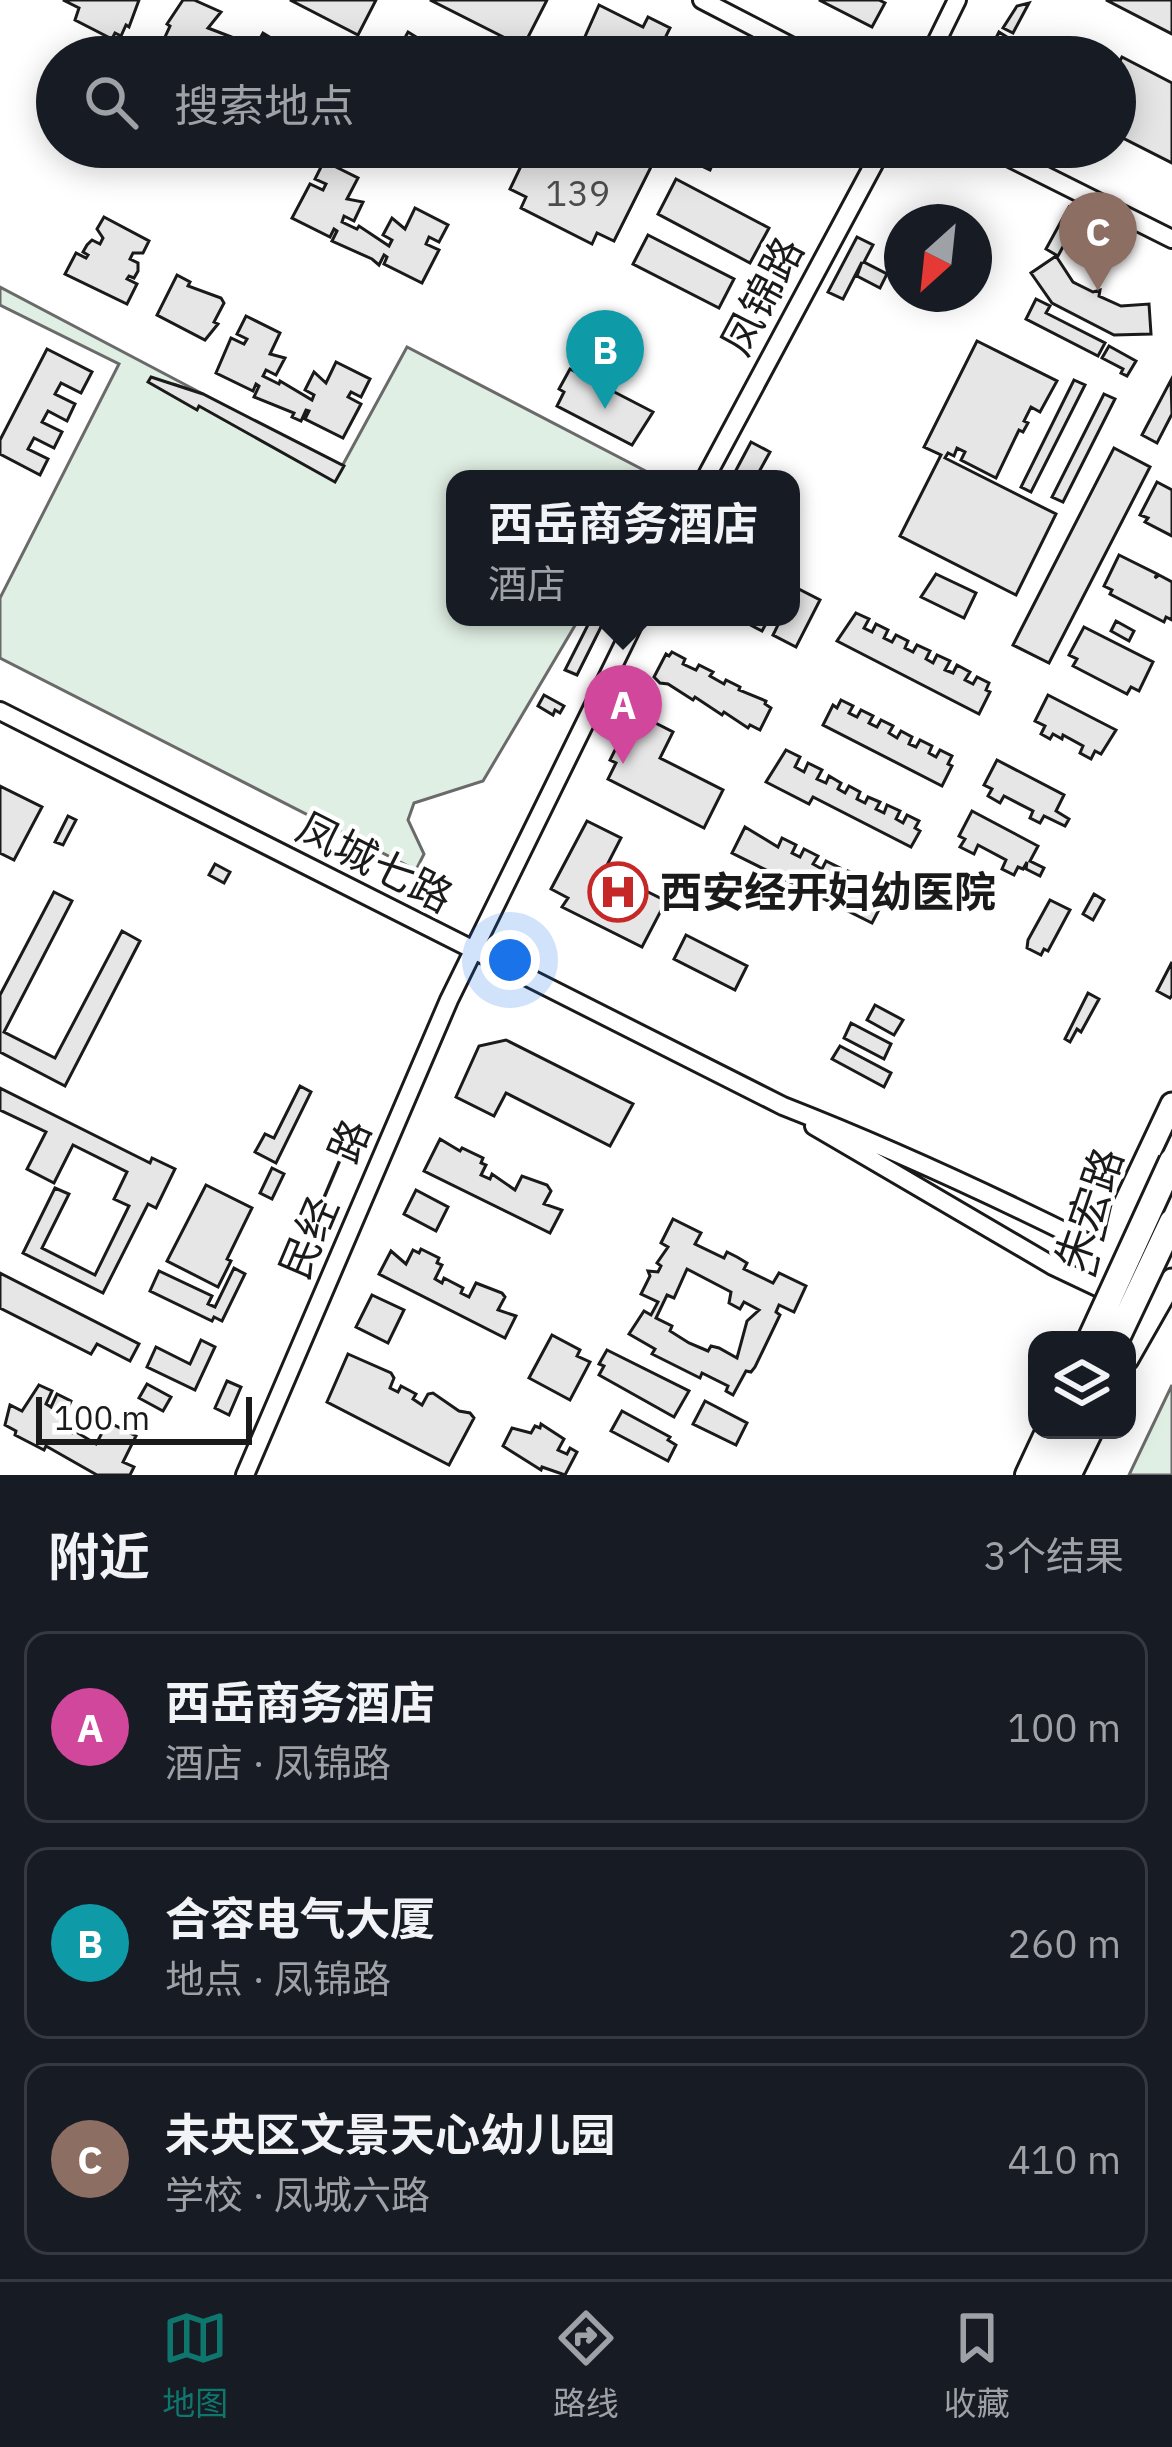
<!DOCTYPE html>
<html lang="zh">
<head>
<meta charset="utf-8">
<style>
	body { margin:0; font-family:"IBM Plex Sans","Noto Sans SC",sans-serif; background:#242831; color:#f1f3f6 }
	.controls { position:absolute; right:36px; bottom:36px; display:grid; overflow:hidden; border-radius:24px; box-shadow:0 6px 30px #0003 }
	.controls button { width:108px; height:108px; display:grid; place-items:center; padding:0; border:0; border-bottom:3px solid #363941; background:#171b24; color:#f1f3f6; font:60px sans-serif }
	.compass { position:absolute; left:884px; top:204px; width:108px; height:108px; border-radius:50%; background:#171b24; box-shadow:0 6px 30px #0003; rotate:207deg }
	.scale { position:absolute; left:36px; bottom:30px; width:216px; box-sizing:border-box; padding-left:12px; border:6px solid #1a1a1a; border-top:0; font-size:33px; line-height:42px; white-space:nowrap; color:#1a1a1a; -webkit-text-stroke:9px #fff; paint-order:stroke }
	.you { position:absolute; left:510px; top:960px; width:42px; height:42px; margin:-30px; border:9px solid #fff; border-radius:50%; background:#1a73e8; box-shadow:0 0 0 18px #1a73e833 }
	.badge { display:grid; place-items:center; width:78px; height:78px; border-radius:50%; background:#0f766e; color:#fff; font-size:39px; font-weight:700 }
	.pin { position:absolute; translate:-50% -99px; filter:drop-shadow(0 3px 6px #0008) }
	.pin::after { content:''; position:absolute; top:63px; width:42px; height:36px; background:inherit; clip-path:polygon(0 0,100% 0,50% 100%) }
	.popup { position:absolute; left:446px; top:470px; width:354px; height:156px; box-sizing:border-box; display:grid; place-content:center; border-radius:24px; background:#171b24; filter:drop-shadow(0 3px 9px #0005); font-size:39px; white-space:nowrap; color:#9ea1a6 }
	.popup b { font-size:45px; color:#f1f3f6 }
	.popup::after { content:''; position:absolute; left:50%; top:100%; margin-left:-24px; border:24px solid transparent; border-top-color:#171b24 }
	.list { margin:0; padding:0; list-style:none }
	h2 { display:flex; justify-content:space-between; align-items:center; height:156px; margin:0; padding:0 48px; font-size:51px }
	h2 small { font-size:39px; font-weight:400; color:#9ea1a6 }
	.list li { display:grid; grid-template-columns:78px 1fr auto; gap:36px; align-items:center; box-sizing:border-box; height:192px; margin:0 24px 24px; padding:0 24px; border:3px solid #363941; border-radius:24px }
	.list b { display:block; font-size:45px; white-space:nowrap }
	.list p { margin:0; font-size:39px; white-space:nowrap; color:#9ea1a6 }
	.list em { font-size:39px; font-style:normal; color:#9ea1a6 }
	.icon { flex:none; width:66px; height:66px; fill:none; stroke:currentColor; stroke-width:2; stroke-linecap:round; stroke-linejoin:round }
	.map { position:relative; flex:none; width:1172px; height:1475px; overflow:hidden }
	.search { position:absolute; background:#171b24; box-shadow:0 6px 30px #0003; left:36px; right:36px; top:36px; height:132px; display:flex; align-items:center; gap:30px; box-sizing:border-box; padding:0 42px; border-radius:66px; color:#9ea1a6; font-size:45px }
	.sheet { height:804px; background:#171b24 }
	nav { display:flex; justify-content:space-around; align-items:center; box-sizing:border-box; height:168px; border-top:3px solid #363941; background:#171b24; font-size:33px; color:#9ea1a6 }
	nav a { display:grid; justify-items:center; gap:6px }
	nav .on { color:#0f766e }
	.map>svg:first-child { display:block }
	.green { fill:#e0efe3; stroke:#6a6a6a; stroke-width:3 }
	.building { fill:#e6e6e6; stroke:#1a1a1a; stroke-width:3; fill-rule:evenodd }
	.lines { fill:none; stroke-linecap:round; stroke-linejoin:round }
	.minor-casing { stroke:#1a1a1a; stroke-width:22 }
	.major-casing { stroke:#1a1a1a; stroke-width:27 }
	.highway-casing { stroke:#1a1a1a; stroke-width:30 }
	.minor { stroke:#fff; stroke-width:16 }
	.major { stroke:#fff; stroke-width:21 }
	.highway { stroke:#fff; stroke-width:24 }
	.highway-bridge-casing { stroke:#1a1a1a; stroke-width:30; stroke-linecap:butt }
	.highway-bridge { stroke:#fff; stroke-width:24 }
	.labels { text-anchor:middle; stroke-width:9; stroke-linejoin:round; paint-order:stroke }
	.number-label { font-size:36px; fill:#4d4d4d }
	.street-label { font-size:42px; fill:#1a1a1a; stroke:#fff }
	.poi-label { font-size:42px; font-weight:bold; fill:#1a1a1a; stroke:#fff; text-anchor:start }
</style>
</head>
<body>
<div class="map">
<svg width="1172" height="1475" viewBox="0 0 1172 1475">
	<rect width="100%" height="100%" fill="#fff"/>
	<path class="green" d="M 0,287 L 203,394 L 173,384 L 340,470 L 407,347 L 661,479 L 455,479 L 455,617 L 580,617 L 483,781 L 414,803 L 408,820 L 424,854 L 416,870 L 0,658 L 0,598 L 119,364 L 0,305 Z
		M 1172,1385 L 1172,1475 L 1129,1475 Z"/>
	<path class="building" d="M 63,0 L 139,0 L 129,27 L 126,25 L 121,36 L 115,33 L 112,39 L 75,20 L 79,8 Z
		M 183,0 L 194,0 L 221,12 L 208,28 L 242,41 L 239,46 L 257,55 L 261,48 L 256,46 L 263,33 L 296,53 L 294,57 L 213,54 L 189,57 L 168,46 L 171,40 L 165,37 L 170,26 L 167,24 Z
		M 290,0 L 376,0 L 358,35 Z
		M 430,0 L 547,0 L 523,47 Z
		M 819,0 L 879,0 L 885,3 L 872,27 Z
		M 1106,0 L 1172,0 L 1172,34 Z
		M 1029,3 L 1013,33 L 1003,28 L 1017,6 Z
		M 599,5 L 643,27 L 648,17 L 670,28 L 665,38 L 703,57 L 576,57 Z
		M 408,32 L 416,37 L 413,41 L 418,44 L 421,39 L 438,48 L 436,53 L 441,55 L 444,51 L 451,57 L 396,54 Z
		M 999,32 L 1007,37 L 1045,57 L 998,57 L 989,52 Z
		M 1122,57 L 1172,83 L 1172,163 L 1115,134 L 1115,70 Z
		M 530,147 L 661,147 L 614,241 L 597,233 L 592,244 L 521,208 L 526,197 L 510,189 Z
		M 690,147 L 720,147 L 710,170 L 685,158 Z
		M 324,161 L 358,178 L 347,199 L 363,202 L 354,221 L 344,216 L 342,222 L 357,229 L 359,226 L 389,246 L 392,240 L 383,235 L 392,218 L 405,229 L 415,208 L 448,225 L 439,242 L 429,237 L 426,244 L 439,250 L 422,283 L 384,264 L 387,257 L 384,255 L 379,265 L 372,259 L 332,241 L 337,231 L 334,229 L 330,237 L 292,218 L 310,184 L 323,190 L 326,184 L 315,179 Z
		M 676,179 L 769,228 L 750,263 L 658,214 Z
		M 1069,207 L 1081,213 L 1058,256 L 1046,249 Z
		M 104,217 L 149,241 L 143,253 L 133,253 L 130,259 L 138,263 L 138,271 L 134,278 L 129,276 L 127,279 L 137,284 L 127,304 L 65,274 L 76,253 L 86,258 L 88,255 L 83,252 L 87,245 L 92,240 L 100,244 L 103,238 L 97,229 Z
		M 1099,222 L 1113,229 L 1111,233 L 1116,235 L 1112,242 L 1093,233 Z
		M 648,235 L 734,279 L 719,308 L 633,264 Z
		M 857,237 L 873,245 L 864,262 L 887,274 L 880,288 L 857,276 L 862,262 L 843,299 L 828,292 Z
		M 1056,256 L 1073,282 L 1093,292 L 1100,290 L 1099,296 L 1121,306 L 1149,304 L 1151,334 L 1114,335 L 1052,303 L 1031,273 Z
		M 177,275 L 190,282 L 188,286 L 221,298 L 224,303 L 214,322 L 218,324 L 205,340 L 157,315 Z
		M 1036,299 L 1050,306 L 1046,313 L 1105,343 L 1098,356 L 1026,319 Z
		M 246,316 L 280,333 L 270,354 L 285,358 L 276,375 L 266,370 L 263,376 L 279,384 L 280,381 L 312,400 L 314,395 L 305,390 L 314,372 L 326,383 L 336,362 L 370,379 L 361,397 L 351,392 L 348,397 L 361,404 L 343,438 L 305,419 L 309,411 L 306,410 L 301,421 L 292,417 L 294,413 L 254,397 L 259,386 L 256,384 L 253,391 L 216,373 L 231,338 L 244,344 L 247,339 L 237,334 Z
		M 977,341 L 1057,381 L 1040,412 L 1031,407 L 1024,421 L 1028,423 L 1023,432 L 1019,430 L 996,478 L 961,460 L 965,452 L 957,448 L 954,456 L 948,453 L 945,458 L 1056,514 L 1016,595 L 900,536 L 941,455 L 924,447 Z
		M 1109,346 L 1136,361 L 1127,376 L 1121,373 L 1123,369 L 1102,358 Z
		M 47,349 L 92,372 L 81,393 L 61,383 L 55,394 L 75,404 L 67,421 L 48,411 L 42,422 L 62,432 L 54,448 L 34,438 L 28,449 L 48,459 L 40,475 L 0,454 L 0,440 Z
		M 570,369 L 653,412 L 632,445 L 557,406 L 564,392 L 559,389 Z
		M 151,377 L 203,394 L 344,466 L 335,482 L 199,406 L 197,410 L 148,382 Z
		M 1074,380 L 1085,385 L 1031,492 L 1021,487 Z
		M 1171,380 L 1172,414 L 1157,443 L 1142,435 Z
		M 1104,394 L 1115,399 L 1063,502 L 1052,497 Z
		M 751,442 L 770,452 L 755,479 L 743,479 L 734,474 Z
		M 1114,448 L 1150,467 L 1049,663 L 1013,645 Z
		M 1157,482 L 1172,490 L 1172,536 L 1145,522 L 1148,518 L 1140,515 Z
		M 1119,555 L 1157,574 L 1155,578 L 1159,575 L 1172,582 L 1172,620 L 1166,617 L 1164,622 L 1110,594 L 1112,590 L 1104,586 Z
		M 936,574 L 976,593 L 964,618 L 921,597 Z
		M 791,585 L 820,600 L 796,647 L 773,635 L 778,625 L 768,620 L 762,631 L 735,617 L 791,617 Z
		M 856,613 L 869,619 L 864,628 L 872,632 L 876,624 L 888,630 L 884,638 L 892,642 L 896,635 L 908,641 L 905,648 L 913,652 L 917,645 L 930,651 L 926,659 L 933,663 L 937,655 L 950,661 L 945,670 L 953,673 L 957,665 L 970,672 L 965,680 L 973,684 L 977,677 L 989,683 L 986,690 L 990,692 L 979,714 L 837,641 Z
		M 592,617 L 606,617 L 577,675 L 565,670 Z
		M 1116,621 L 1134,631 L 1129,641 L 1111,631 Z
		M 1084,627 L 1153,662 L 1139,691 L 1131,687 L 1127,694 L 1073,666 L 1077,659 L 1069,655 Z
		M 672,652 L 685,659 L 683,664 L 696,670 L 699,665 L 713,672 L 710,676 L 724,684 L 726,680 L 740,687 L 739,690 L 766,701 L 765,704 L 771,708 L 760,730 L 750,725 L 748,728 L 724,712 L 722,715 L 695,697 L 693,700 L 668,684 L 660,683 L 654,677 L 666,654 L 669,656 Z
		M 544,695 L 564,706 L 560,713 L 555,710 L 553,715 L 538,706 Z
		M 1048,695 L 1116,730 L 1101,754 L 1095,751 L 1091,759 L 1080,753 L 1083,746 L 1063,735 L 1062,739 L 1053,734 L 1050,739 L 1041,734 L 1045,726 L 1035,721 Z
		M 841,700 L 853,706 L 849,713 L 857,717 L 861,710 L 873,716 L 869,723 L 877,727 L 881,720 L 893,726 L 889,733 L 897,738 L 901,731 L 912,737 L 909,744 L 916,747 L 920,740 L 932,746 L 929,753 L 936,757 L 940,750 L 952,756 L 948,764 L 952,766 L 942,786 L 823,725 L 833,705 L 837,708 Z
		M 626,708 L 673,732 L 660,758 L 723,790 L 704,828 L 608,779 L 616,763 L 610,760 L 630,720 L 622,716 Z
		M 786,750 L 800,757 L 795,767 L 804,772 L 808,763 L 822,770 L 817,779 L 826,783 L 829,776 L 841,783 L 838,789 L 845,793 L 849,786 L 860,792 L 857,799 L 865,803 L 868,797 L 880,802 L 876,809 L 884,813 L 887,805 L 900,811 L 896,819 L 903,823 L 907,815 L 919,821 L 915,828 L 920,831 L 911,847 L 813,797 L 809,804 L 766,782 Z
		M 997,760 L 1064,795 L 1056,811 L 1069,819 L 1065,826 L 1044,816 L 1040,823 L 1030,818 L 1033,811 L 1004,796 L 1000,803 L 988,796 L 992,789 L 984,785 Z
		M 0,786 L 42,807 L 14,860 L 0,853 Z
		M 972,811 L 1038,846 L 1030,861 L 1044,868 L 1040,876 L 1026,869 L 1027,862 L 1023,869 L 1018,867 L 1014,875 L 1002,869 L 1006,860 L 978,845 L 974,854 L 960,847 L 965,839 L 959,836 Z
		M 68,816 L 76,820 L 63,845 L 55,842 Z
		M 587,821 L 621,838 L 605,869 L 637,882 L 636,886 L 666,901 L 642,947 L 562,907 L 568,898 L 551,889 Z
		M 745,827 L 778,847 L 782,838 L 796,845 L 792,853 L 800,857 L 804,849 L 818,856 L 813,864 L 822,869 L 826,861 L 840,868 L 836,876 L 844,880 L 848,871 L 862,878 L 858,887 L 866,891 L 870,883 L 884,890 L 879,898 L 884,900 L 872,923 L 732,853 Z
		M 215,864 L 230,872 L 224,883 L 209,875 Z
		M 54,892 L 72,901 L 4,1032 L 55,1058 L 122,931 L 140,941 L 65,1086 L 0,1052 L 0,995 Z
		M 1094,894 L 1104,900 L 1093,920 L 1083,914 Z
		M 1050,900 L 1070,910 L 1048,951 L 1044,949 L 1041,955 L 1027,948 L 1028,940 Z
		M 686,935 L 747,966 L 735,990 L 674,959 Z
		M 1172,962 L 1172,995 L 1170,998 L 1157,991 Z
		M 1088,993 L 1099,999 L 1081,1032 L 1077,1029 L 1070,1042 L 1065,1039 Z
		M 875,1005 L 903,1020 L 894,1035 L 867,1020 Z
		M 851,1023 L 891,1044 L 884,1059 L 844,1038 Z
		M 506,1040 L 633,1104 L 610,1146 L 506,1093 L 494,1116 L 456,1097 L 479,1046 Z
		M 840,1046 L 891,1073 L 884,1087 L 832,1059 Z
		M 300,1086 L 311,1092 L 276,1163 L 255,1152 L 265,1134 L 274,1138 Z
		M 0,1088 L 150,1163 L 152,1158 L 175,1169 L 156,1208 L 148,1204 L 103,1293 L 23,1253 L 55,1188 L 69,1194 L 42,1248 L 95,1275 L 129,1206 L 114,1199 L 127,1172 L 73,1145 L 54,1183 L 27,1169 L 46,1132 L 0,1110 Z
		M 440,1139 L 460,1151 L 462,1148 L 483,1158 L 481,1163 L 486,1165 L 481,1175 L 490,1179 L 492,1174 L 515,1190 L 522,1176 L 547,1185 L 551,1191 L 544,1204 L 562,1210 L 550,1233 L 424,1171 Z
		M 272,1168 L 284,1174 L 272,1199 L 260,1193 Z
		M 206,1185 L 252,1208 L 227,1259 L 231,1261 L 218,1287 L 167,1261 Z
		M 416,1190 L 448,1207 L 436,1231 L 404,1214 Z
		M 673,1219 L 701,1233 L 695,1244 L 724,1258 L 727,1252 L 737,1257 L 747,1263 L 744,1269 L 773,1283 L 779,1273 L 806,1286 L 794,1312 L 779,1305 L 776,1312 L 780,1315 L 755,1367 L 751,1372 L 746,1371 L 733,1395 L 726,1391 L 728,1386 L 702,1373 L 700,1378 L 652,1354 L 655,1349 L 629,1334 L 644,1311 L 651,1315 L 658,1302 L 641,1294 L 650,1276 L 648,1271 L 658,1272 L 661,1266 L 657,1263 L 668,1247 L 661,1243 ZM 687,1269 L 731,1292 L 729,1303 L 740,1309 L 744,1302 L 759,1310 L 747,1321 L 737,1358 L 719,1348 L 711,1346 L 708,1351 L 689,1343 L 670,1331 L 672,1326 L 656,1318 L 667,1295 L 674,1298 Z
		M 421,1249 L 439,1258 L 437,1263 L 442,1265 L 435,1279 L 442,1283 L 444,1278 L 463,1288 L 461,1293 L 469,1297 L 476,1283 L 502,1293 L 505,1297 L 498,1310 L 516,1316 L 505,1338 L 379,1274 L 391,1251 L 406,1264 L 413,1250 L 419,1253 Z
		M 234,1268 L 245,1274 L 222,1321 L 214,1317 L 212,1321 L 150,1291 L 159,1271 L 212,1296 L 208,1304 L 215,1307 Z
		M 0,1273 L 139,1344 L 130,1361 L 97,1344 L 91,1354 L 0,1308 Z
		M 372,1295 L 404,1310 L 388,1343 L 356,1327 Z
		M 552,1335 L 580,1350 L 577,1356 L 590,1362 L 570,1400 L 529,1378 Z
		M 201,1340 L 215,1347 L 195,1390 L 147,1367 L 156,1347 L 190,1364 Z
		M 607,1350 L 689,1391 L 674,1417 L 599,1375 L 604,1366 L 599,1364 Z
		M 348,1354 L 391,1373 L 394,1378 L 390,1388 L 398,1392 L 401,1386 L 416,1394 L 413,1399 L 422,1405 L 428,1394 L 433,1393 L 459,1411 L 470,1413 L 474,1418 L 449,1465 L 327,1402 Z
		M 227,1381 L 241,1387 L 229,1415 L 215,1408 Z
		M 147,1384 L 171,1397 L 163,1411 L 139,1398 Z
		M 39,1385 L 52,1391 L 46,1404 L 51,1407 L 57,1394 L 71,1401 L 60,1427 L 72,1433 L 73,1430 L 96,1444 L 108,1422 L 136,1436 L 123,1462 L 134,1467 L 130,1475 L 97,1475 L 46,1446 L 44,1450 L 15,1435 L 16,1431 L 5,1425 L 10,1405 L 22,1411 Z
		M 705,1401 L 747,1423 L 736,1445 L 693,1424 Z
		M 622,1411 L 670,1437 L 668,1440 L 676,1445 L 668,1461 L 611,1431 Z
		M 541,1424 L 564,1439 L 558,1450 L 567,1454 L 570,1448 L 577,1452 L 565,1475 L 542,1467 L 541,1470 L 503,1446 L 512,1428 L 531,1433 L 535,1426 L 540,1428 Z"/>
	<g class="lines">
		<defs>
			<path id="minor" d="M 702,0 L 812,57
				M 929,57 L 957,0
				M 988,147 L 1172,239
				M 705,479 L 883,147
				M 0,711 L 783,1106 C 911,1156 1035,1215 1157,1278
				M 814,1126 L 1053,1266 L 1110,1293
				M 245,1475 L 449,1000 L 637,617"/>
			<path id="major" d="M 1104,1288 L 1122,1210 L 1172,1104
				M 1127,1359 L 1172,1280
				M 1070,1475 L 1092,1430"/>
			<path id="highway" d="M 1028,1475 L 1049,1430
				M 1052,1475 L 1074,1430"/>
		</defs>
		<use href="#minor" class="minor-casing"/>
		<use href="#major" class="major-casing"/>
		<use href="#highway" class="highway-casing"/>
		<use href="#minor" class="minor"/>
		<use href="#major" class="major"/>
		<use href="#highway" class="highway"/>
		<defs>
			<path id="highway-bridge" d="M 1090,1340 L 1172,1161
				M 1116,1340 L 1172,1222"/>
		</defs>
		<use href="#highway-bridge" class="highway-bridge-casing"/>
		<use href="#highway-bridge" class="highway-bridge"/>
	</g>
	<defs>
		<symbol id="hospital-ring" viewBox="-11 -11 22 22"><circle r="9.5" fill="#fff" stroke="#c62828" stroke-width="1.5"/><path d="M-5-5h3v3.5h4V-5h3V5h-3V1.5h-4V5h-3Z" fill="#c62828"/></symbol>
	</defs>
	<g fill-rule="evenodd">
		<use href="#hospital-ring" x="585" y="859" width="66" height="66"/>
	</g>
	<g class="labels">
		<g class="number-label">
			<text x="578" y="206">139</text>
		</g>
		<g class="street-label">
			<text transform="translate(762 296) rotate(-62)" y="15">凤锦路</text>
			<text transform="translate(375 862) rotate(27)" y="15">凤城七路</text>
			<text transform="translate(325 1199) rotate(-67)" y="15">民经一路</text>
			<text transform="translate(1089 1209) rotate(-71)" y="15">朱宏路</text>
		</g>
		<g class="poi-label">
			<text x="660" y="907">西安经开妇幼医院</text>
		</g>
	</g>
</svg>
<div class="controls">
<button><svg class="icon" aria-label="layers" viewBox="0 0 24 24"><path d="M12 4l9 5-9 5-9-5zM3 14l9 5 9-5"/></svg></button>
</div>
<svg class="compass" viewBox="-18 -18 36 36"><path d="M0-13l5 13h-10z" fill="#e53935"/><path d="M0 13l5-13h-10z" fill="#9ea1a6"/></svg>
<div class="scale">100 m</div>
<div class="you"></div>
<div class="pin badge" style="left:623px;top:764px;background:#d1479c">A</div>
<div class="popup"><b>西岳商务酒店</b>酒店</div>
<div class="pin badge" style="left:605px;top:409px;background:#0f9aa8">B</div>
<div class="pin badge" style="left:1098px;top:291px;background:#8d6e63">C</div>
<div class="search"><svg class="icon" aria-label="search" viewBox="0 0 24 24"><circle cx="10" cy="10" r="6"/><path d="M15 15l6 6"/></svg>搜索地点</div>
</div>
<section class="sheet">
<h2>附近<small>3个结果</small></h2>
<ul class="list">
<li><span class="badge" style="background:#d1479c">A</span><div><b>西岳商务酒店</b><p>酒店 · 凤锦路</p></div><em>100 m</em></li>
<li><span class="badge" style="background:#0f9aa8">B</span><div><b>合容电气大厦</b><p>地点 · 凤锦路</p></div><em>260 m</em></li>
<li><span class="badge" style="background:#8d6e63">C</span><div><b>未央区文景天心幼儿园</b><p>学校 · 凤城六路</p></div><em>410 m</em></li>
</ul>
</section>
<nav>
<a class="on"><svg class="icon" aria-label="map" viewBox="0 0 24 24"><path d="M3 6l6-2 6 2 6-2v14l-6 2-6-2-6 2zM9 4v14M15 6v14"/></svg>地图</a>
<a><svg class="icon" aria-label="directions" viewBox="0 0 24 24"><path d="M12 3l9 9-9 9-9-9zM9 14v-3h6M13 9l2 2-2 2"/></svg>路线</a>
<a><svg class="icon" aria-label="saved" viewBox="0 0 24 24"><path d="M7 4h10v16l-5-4-5 4z"/></svg>收藏</a>
</nav>
</body>
</html>
